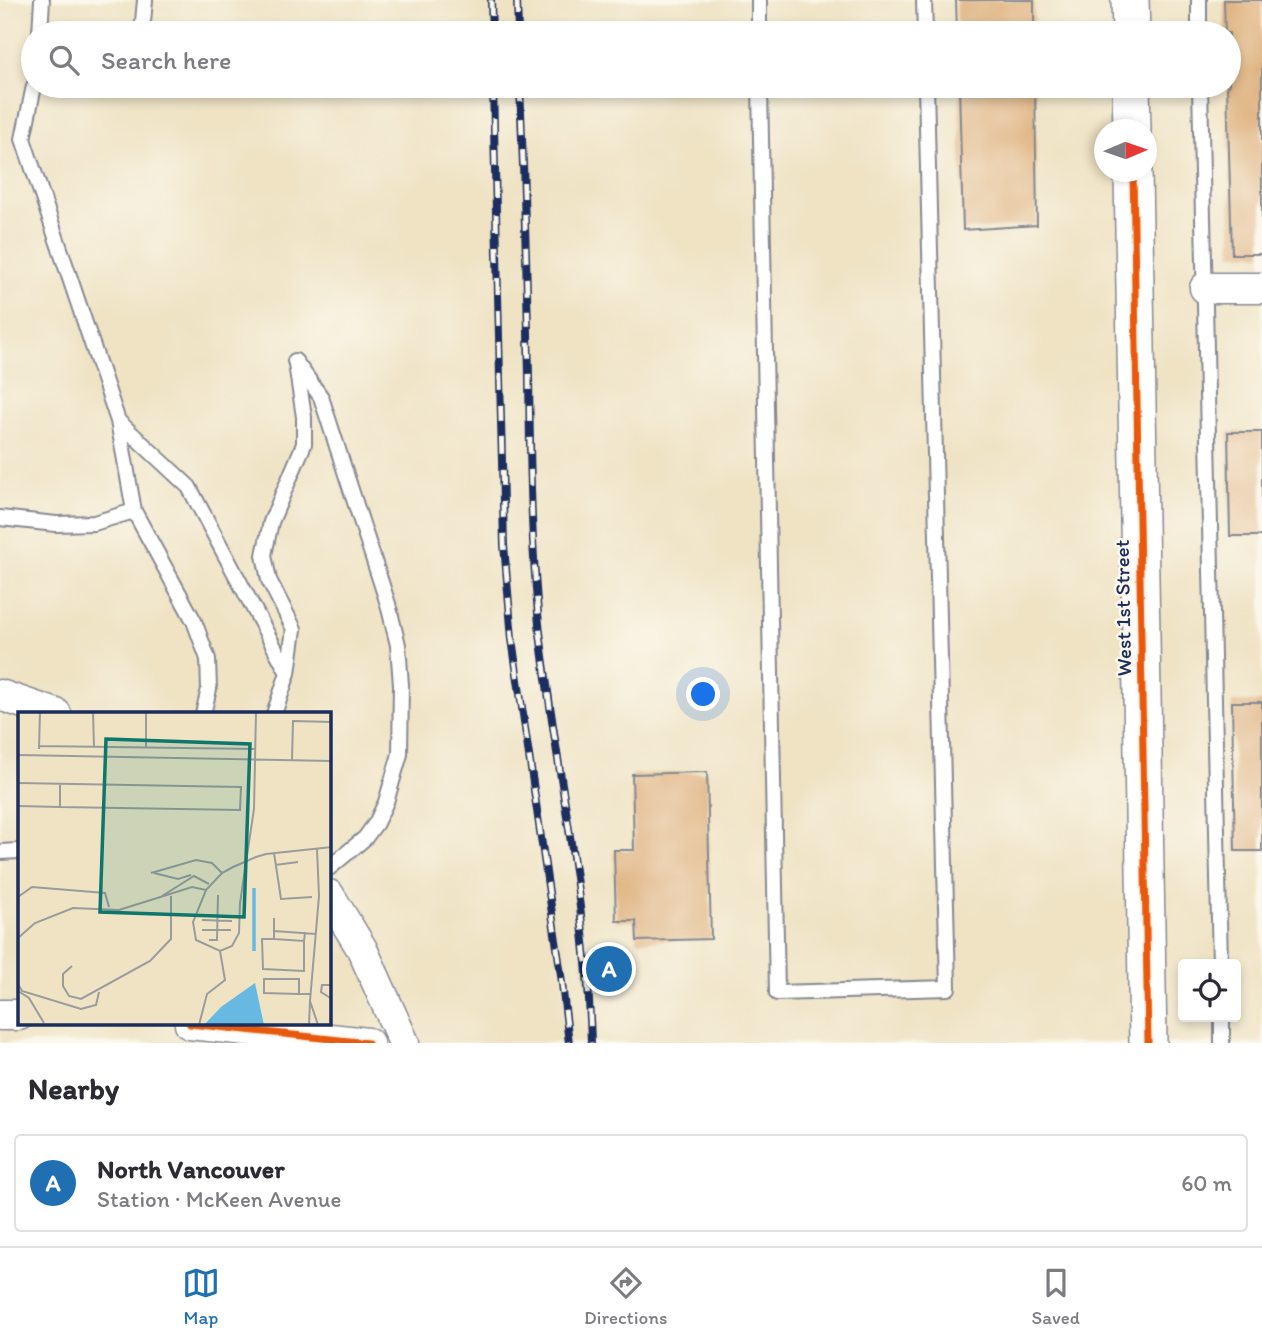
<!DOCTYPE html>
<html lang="en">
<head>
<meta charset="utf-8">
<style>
	body { margin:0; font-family:Itim,sans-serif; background:#f2f2f3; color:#2b2b33 }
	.controls { position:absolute; right:21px; bottom:21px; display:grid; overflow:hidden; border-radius:7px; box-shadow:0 4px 10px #0003 }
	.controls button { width:63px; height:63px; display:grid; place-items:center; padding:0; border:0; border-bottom:2px solid #e1e1e2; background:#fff; color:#2b2b33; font:35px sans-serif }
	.compass { position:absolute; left:1094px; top:119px; width:63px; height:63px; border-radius:50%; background:#fff; box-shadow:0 4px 10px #0003; rotate:88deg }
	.you { position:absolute; left:704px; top:695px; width:24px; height:24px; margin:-18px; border:5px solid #fff; border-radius:50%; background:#1a73e8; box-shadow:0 0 0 10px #1a73e833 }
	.badge { display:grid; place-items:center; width:46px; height:46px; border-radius:50%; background:#1f6fb2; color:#fff; font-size:23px; font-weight:700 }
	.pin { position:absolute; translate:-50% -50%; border:4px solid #fff; box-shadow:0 2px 7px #0006 }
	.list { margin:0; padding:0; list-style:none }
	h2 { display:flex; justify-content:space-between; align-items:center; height:91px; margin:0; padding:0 28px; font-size:30px }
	h2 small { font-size:23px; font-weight:400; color:#7c7c81 }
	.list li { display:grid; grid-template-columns:46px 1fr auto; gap:21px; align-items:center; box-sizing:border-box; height:98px; margin:0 14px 14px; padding:0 14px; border:2px solid #e1e1e2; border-radius:7px }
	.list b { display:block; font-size:26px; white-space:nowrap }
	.list p { margin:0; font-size:23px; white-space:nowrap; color:#7c7c81 }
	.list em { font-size:23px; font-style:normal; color:#7c7c81 }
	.icon { flex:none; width:38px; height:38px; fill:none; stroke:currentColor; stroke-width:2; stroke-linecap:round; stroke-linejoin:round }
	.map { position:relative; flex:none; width:1262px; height:1043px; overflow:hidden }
	.search { position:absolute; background:#fff; box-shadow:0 4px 10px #0003; left:21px; right:21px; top:21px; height:77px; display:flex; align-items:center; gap:18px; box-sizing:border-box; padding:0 24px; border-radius:38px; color:#7c7c81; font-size:26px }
	.sheet { height:203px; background:#fff }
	nav { display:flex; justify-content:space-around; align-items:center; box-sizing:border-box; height:98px; border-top:2px solid #e1e1e2; background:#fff; font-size:19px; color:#7c7c81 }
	nav a { display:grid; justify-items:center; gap:4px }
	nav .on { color:#1f6fb2 }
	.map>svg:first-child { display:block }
	.building { fill:#dfb280 }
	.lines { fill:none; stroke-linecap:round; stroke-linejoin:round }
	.service-casing { stroke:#858991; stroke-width:18 }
	.minor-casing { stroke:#858991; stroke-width:33 }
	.tertiary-casing { stroke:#858991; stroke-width:40 }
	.service { stroke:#fff; stroke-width:14 }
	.minor { stroke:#fff; stroke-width:30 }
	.tertiary { stroke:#fff; stroke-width:37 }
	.rail-casing { stroke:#1b2f5e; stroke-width:8 }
	.rail { stroke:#fbf7ec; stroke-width:5; stroke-dasharray:16; stroke-linecap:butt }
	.cycleway-casing { stroke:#fbf7ec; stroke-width:11 }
	.cycleway { stroke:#e8590c; stroke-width:7 }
	.labels { text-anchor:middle; stroke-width:5; stroke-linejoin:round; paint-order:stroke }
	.street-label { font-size:21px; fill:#1b2f5e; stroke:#fbf7ec }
	.inset-river { fill:none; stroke:#67b9e2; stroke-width:3.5 }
	.inset-road { fill:none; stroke:#9a9b9b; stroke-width:2 }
	.view { fill:#0f766e; fill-opacity:0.15; stroke:#0f766e; stroke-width:3.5 }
	.inset-edge { fill:none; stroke:#1b2f5e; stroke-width:3.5 }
</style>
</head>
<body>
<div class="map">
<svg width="1262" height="1043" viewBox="0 0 1262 1043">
	<rect width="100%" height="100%" fill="#fbf7ec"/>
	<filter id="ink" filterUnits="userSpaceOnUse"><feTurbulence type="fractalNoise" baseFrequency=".0143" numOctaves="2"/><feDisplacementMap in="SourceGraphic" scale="14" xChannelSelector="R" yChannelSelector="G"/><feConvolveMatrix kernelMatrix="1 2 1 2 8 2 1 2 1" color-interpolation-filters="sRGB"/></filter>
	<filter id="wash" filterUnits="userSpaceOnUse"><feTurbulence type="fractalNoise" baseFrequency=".00686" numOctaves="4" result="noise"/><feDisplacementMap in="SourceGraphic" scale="28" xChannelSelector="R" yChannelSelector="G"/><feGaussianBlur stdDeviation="1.57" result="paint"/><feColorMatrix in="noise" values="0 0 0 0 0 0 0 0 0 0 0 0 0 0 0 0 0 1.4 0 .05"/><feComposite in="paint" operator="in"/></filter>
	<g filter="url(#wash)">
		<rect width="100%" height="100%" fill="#efe3c4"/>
		<g id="blocks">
			<path class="building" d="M 956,0 L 1034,0 L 1034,33 L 957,33 Z
				M 1224,0 L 1262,0 L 1262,254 L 1232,254 L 1227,86 L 1229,86 L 1229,33 L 1225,33 Z
				M 959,86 L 1035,86 L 1037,225 L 963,230 Z
				M 1228,432 L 1262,432 L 1262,536 L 1230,536 Z
				M 1232,702 L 1262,702 L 1262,851 L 1235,851 Z
				M 707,772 L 711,939 L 637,941 L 636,921 L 616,921 L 614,850 L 634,850 L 632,774 Z"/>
		</g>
	</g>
	<g filter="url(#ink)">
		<use href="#blocks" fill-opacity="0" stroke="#858991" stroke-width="2"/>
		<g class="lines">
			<defs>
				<path id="service" d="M 759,0 L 759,33
					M 924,0 L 925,33
					M 1199,0 L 1199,33
					M 40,33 L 42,0
					M 142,33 L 145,0
					M 34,86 L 23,139 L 118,421 L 134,511 L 194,621 L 208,659 L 209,689 L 203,714
					M 760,86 L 777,993 L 948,988 L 926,86
					M 1200,86 L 1220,964
					M 295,361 L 321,397 L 388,604 L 398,645 L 401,685 L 400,754 L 386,802 L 376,823 L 365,838 L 329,868
					M 118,421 L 189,487 L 288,673 L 274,714
					M 0,518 L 56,524 L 94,523 L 134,511
					M 288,673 L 294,629 L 269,580 L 264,555 L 271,522 L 304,444 L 304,417 L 296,364
					M 0,852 L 19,851
					M 1222,1017 L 1222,1043"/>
				<path id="minor" d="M 1205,288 L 1262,288
					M 0,695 L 56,714
					M 329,895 L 362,949 L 404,1043
					M 0,1015 L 19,1015
					M 190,1024 L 368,1043"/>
				<path id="tertiary" d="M 1130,0 L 1131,33
					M 1131,86 L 1132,130
					M 1133,172 L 1148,1043"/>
			</defs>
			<use href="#service" class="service-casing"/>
			<use href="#minor" class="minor-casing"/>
			<use href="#tertiary" class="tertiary-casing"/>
			<use href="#service" class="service"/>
			<use href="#minor" class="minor"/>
			<use href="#tertiary" class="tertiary"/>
			<defs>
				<path id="rail" d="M 491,0 L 492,33
					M 517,0 L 518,33
					M 493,86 L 504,545 L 512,639 L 561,975 L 569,1043
					M 520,86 C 524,183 527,279 529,376 C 530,459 531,542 539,624 C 555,765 587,899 591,1043"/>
			</defs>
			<use href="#rail" class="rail-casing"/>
			<use href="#rail" class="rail"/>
			<defs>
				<path id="cycleway" d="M 1133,172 L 1148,1043
					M 190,1024 L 368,1043"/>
			</defs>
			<use href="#cycleway" class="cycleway-casing"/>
			<use href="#cycleway" class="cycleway"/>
		</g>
	</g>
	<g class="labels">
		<g class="street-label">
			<text transform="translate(1123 608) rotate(-91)" y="7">West 1st Street</text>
		</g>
	</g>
	<g transform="translate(18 712)">
		<rect width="313" height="313" fill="#efe3c4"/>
		<path d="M 237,271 L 246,313 L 186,313 L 203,295 Z" fill="#67b9e2"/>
		<path class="inset-river" d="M 236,176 L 236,239"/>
		<path class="inset-road" d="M 75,0 L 76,35M 238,0 L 236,97 L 222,191 L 221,221 L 214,234 L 202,239 L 178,228 L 175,210 L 188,178 L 204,161 L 215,155 L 222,152 L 238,145 L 248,142 L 314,135M 21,34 L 238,37M 128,36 L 128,0M 21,37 L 22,0M 0,43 L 314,49M 274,48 L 275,9 L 314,10M 0,71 L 223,75 L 222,98 L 42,95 L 42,73M 0,94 L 42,95M 299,137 L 301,184 L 292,289 L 300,313M 256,141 L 263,187 L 294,185M 257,153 L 280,150M 133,161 L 178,148 L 194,151 L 204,161M 136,161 L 160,167 L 173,163M 0,185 L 14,175 L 87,181 L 91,195M 141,186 L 176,164 L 191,172M 256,206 L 256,227 L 244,227 L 245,257 L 286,259 L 286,229M 184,208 L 214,209M 184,218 L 213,218M 256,219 L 298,222M 0,226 L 17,211 L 55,196 L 101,198 L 174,175 L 188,178M 256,227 L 286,229 L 287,220M 191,228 L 199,228 L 200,183M 54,254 L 45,262 L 45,274 L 51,284 L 63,287 L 132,249 L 153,227 L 153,184M 0,272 L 4,279 L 63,297 L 78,293 L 81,280M 314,273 L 304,273 L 303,280 L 314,287M 0,279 L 11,286 L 26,311M 281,282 L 281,267 L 246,267 L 246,281 L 281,282 L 292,282M 181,313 L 189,282 L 207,268 L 202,239M 291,313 L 292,289"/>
		<path class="view" d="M 88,27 L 232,32 L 226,205 L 82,200 Z"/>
		<rect width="313" height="313" class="inset-edge"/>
	</g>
</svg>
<div class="controls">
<button><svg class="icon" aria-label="locate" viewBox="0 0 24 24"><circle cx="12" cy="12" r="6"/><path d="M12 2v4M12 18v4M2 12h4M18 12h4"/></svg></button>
</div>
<svg class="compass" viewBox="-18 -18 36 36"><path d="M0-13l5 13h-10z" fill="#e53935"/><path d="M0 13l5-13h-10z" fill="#7c7c81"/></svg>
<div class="you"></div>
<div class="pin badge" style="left:609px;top:969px">A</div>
<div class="search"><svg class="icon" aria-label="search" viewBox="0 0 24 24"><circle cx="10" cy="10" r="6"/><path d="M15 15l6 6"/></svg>Search here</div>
</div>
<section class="sheet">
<h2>Nearby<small></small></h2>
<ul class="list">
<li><span class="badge">A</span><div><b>North Vancouver</b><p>Station · McKeen Avenue</p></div><em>60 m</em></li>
</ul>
</section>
<nav>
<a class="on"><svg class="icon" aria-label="map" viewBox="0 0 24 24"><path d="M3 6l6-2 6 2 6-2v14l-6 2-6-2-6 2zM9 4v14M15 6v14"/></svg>Map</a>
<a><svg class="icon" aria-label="directions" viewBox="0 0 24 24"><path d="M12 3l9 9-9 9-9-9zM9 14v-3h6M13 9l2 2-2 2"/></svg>Directions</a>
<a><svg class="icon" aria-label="saved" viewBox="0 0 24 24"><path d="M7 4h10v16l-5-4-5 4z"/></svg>Saved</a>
</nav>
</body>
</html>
